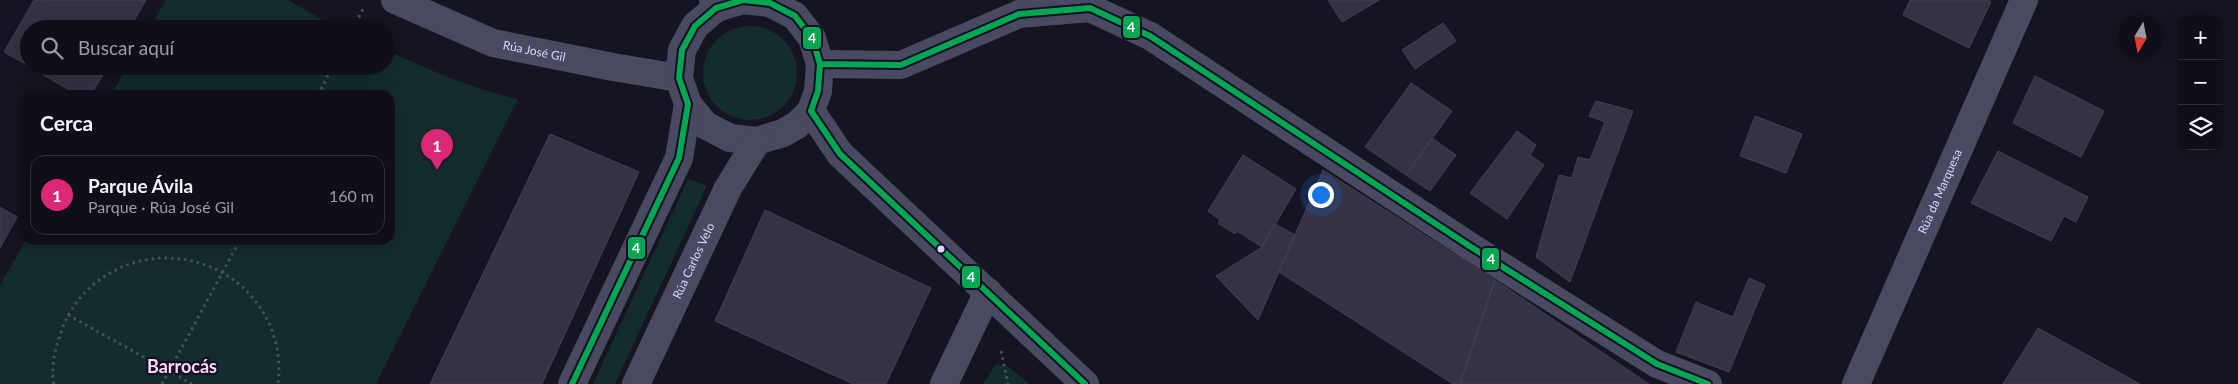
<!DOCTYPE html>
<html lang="es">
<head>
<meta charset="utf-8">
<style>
	body { margin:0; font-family:Lato,sans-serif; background:#1e1d26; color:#f1f3f6 }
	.controls { position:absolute; right:15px; top:15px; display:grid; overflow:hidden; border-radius:10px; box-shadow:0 5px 20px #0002 }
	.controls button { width:45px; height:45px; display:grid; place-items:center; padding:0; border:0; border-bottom:1px solid #302f38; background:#100f19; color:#f1f3f6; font:25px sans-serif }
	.compass { position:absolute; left:2118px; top:15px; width:45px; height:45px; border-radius:50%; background:#100f19; box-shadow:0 5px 20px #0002; rotate:190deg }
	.you { position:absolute; left:1320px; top:194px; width:18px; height:18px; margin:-12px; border:4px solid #fff; border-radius:50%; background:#1a73e8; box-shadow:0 0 0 8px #1a73e833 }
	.badge { display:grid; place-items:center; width:32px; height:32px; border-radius:50%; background:#db2777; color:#fff; font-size:16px; font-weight:700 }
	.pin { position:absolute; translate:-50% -41px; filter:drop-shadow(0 1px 2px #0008) }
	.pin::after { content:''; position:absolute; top:26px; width:18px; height:15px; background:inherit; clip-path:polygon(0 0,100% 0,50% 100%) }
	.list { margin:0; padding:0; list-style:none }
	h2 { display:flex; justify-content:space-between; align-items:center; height:65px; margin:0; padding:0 20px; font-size:21px }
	h2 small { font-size:16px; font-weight:400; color:#9c9ca2 }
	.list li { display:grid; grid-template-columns:32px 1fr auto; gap:15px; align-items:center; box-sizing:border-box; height:80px; margin:0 10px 10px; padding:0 10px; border:1px solid #302f38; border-radius:15px }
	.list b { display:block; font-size:19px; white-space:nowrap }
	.list p { margin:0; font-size:16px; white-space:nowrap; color:#9c9ca2 }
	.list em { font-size:16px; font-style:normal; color:#9c9ca2 }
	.icon { flex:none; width:28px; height:28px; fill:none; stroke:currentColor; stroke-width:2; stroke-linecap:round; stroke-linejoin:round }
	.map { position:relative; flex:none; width:2238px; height:384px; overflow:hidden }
	.search { position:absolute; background:#100f19; box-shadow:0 5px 20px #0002; left:20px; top:20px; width:375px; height:55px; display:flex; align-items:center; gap:12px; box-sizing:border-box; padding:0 18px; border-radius:28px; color:#9c9ca2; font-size:19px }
	.panel { position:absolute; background:#100f19; box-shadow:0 5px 20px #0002; left:20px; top:90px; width:375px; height:155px; border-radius:15px }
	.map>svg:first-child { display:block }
	.green { fill:#132c2d }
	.building { fill:#343243; stroke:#433f54 }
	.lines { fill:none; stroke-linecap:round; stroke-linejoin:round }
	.path { stroke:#44505f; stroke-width:3; stroke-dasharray:2.5 4; stroke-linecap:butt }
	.minor { stroke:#4a4962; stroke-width:28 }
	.tertiary { stroke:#4a4962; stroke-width:28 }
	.bus-1-casing { stroke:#130f26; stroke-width:10 }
	.bus-1 { stroke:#00a651; stroke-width:6 }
	.bus-dot { fill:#d9d4ff; stroke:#130f26; stroke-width:2 }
	.labels { text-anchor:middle; stroke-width:4.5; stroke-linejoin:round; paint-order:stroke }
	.street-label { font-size:12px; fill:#d9d4ff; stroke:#130f26 }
	.district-label { font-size:18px; font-weight:bold; fill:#ffd6f0; stroke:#130f26 }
	.line-badge { stroke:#130f26; stroke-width:2 }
	.badge-label { font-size:14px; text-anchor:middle; font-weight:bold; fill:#fff }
</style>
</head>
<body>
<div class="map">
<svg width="2238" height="384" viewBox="0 0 2238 384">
	<rect width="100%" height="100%" fill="#161421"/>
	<path class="green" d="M 166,0 L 288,0 L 339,29 L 149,29 Z
		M703 73a47 47 0 1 1 94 0a47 47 0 1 1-94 0Z
		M 386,50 C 430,70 472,89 518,99 L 376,384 L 0,384 L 0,285 L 26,240 L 390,240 L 390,95 L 111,95 L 128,66 L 386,66 Z
		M 688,179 L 707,186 L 615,384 L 593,384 Z
		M 996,364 L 1009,367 L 1029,384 L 983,384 Z"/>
	<path class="building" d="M 34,0 L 146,0 L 129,29 L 29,29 L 29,66 L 4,52 Z
		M 1328,0 L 1379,0 L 1342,22 Z
		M 1910,0 L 1988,0 L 1991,2 L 1969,48 L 1903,15 Z
		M 1443,23 L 1456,41 L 1415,69 L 1402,50 Z
		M 29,66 L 108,66 L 91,95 L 77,95 Z
		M 2035,76 L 2104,111 L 2081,157 L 2013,123 Z
		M 1411,83 L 1452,111 L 1406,175 L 1365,147 Z
		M 1596,101 L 1633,111 L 1570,282 L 1536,257 L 1559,175 L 1572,178 L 1578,157 L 1590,160 L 1605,122 L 1589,116 Z
		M 1755,116 L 1802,134 L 1786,173 L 1740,156 Z
		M 1517,131 L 1536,145 L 1530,155 L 1544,165 L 1507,219 L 1470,193 Z
		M 550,134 L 639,172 L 542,384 L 430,384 Z
		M 1432,138 L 1456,155 L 1430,191 L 1406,175 Z
		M 1998,151 L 2088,197 L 2076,222 L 2064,216 L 2051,241 L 1971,203 Z
		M 1243,155 L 1296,189 L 1262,247 L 1237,231 L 1235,234 L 1218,223 L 1220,220 L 1208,211 Z
		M 1323,170 L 1495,280 L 1460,384 L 1453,384 L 1279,272 Z
		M 0,207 L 17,217 L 0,248 Z
		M 765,210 L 931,288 L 886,384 L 853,384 L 715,321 Z
		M 1275,224 L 1295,235 L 1258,320 L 1216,276 L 1262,247 Z
		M 1749,278 L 1765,285 L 1729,372 L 1676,352 L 1696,302 L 1733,317 Z
		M 1495,280 L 1649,384 L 1460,384 Z
		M 2038,328 L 2140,384 L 2003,384 Z"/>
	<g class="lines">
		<path class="path" d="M 353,29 L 363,9
			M 318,95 L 333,66
			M 68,315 L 169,371 L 240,240
			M 1001,351 L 1008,384
			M 54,384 C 50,366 56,346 62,329 C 69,310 82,293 98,281 C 178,222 290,284 278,384
			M 162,384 L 169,371 L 192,384"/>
		<g class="minor">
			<path id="s1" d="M 395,0 L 493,43 L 613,67 L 679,78"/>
			<path d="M 743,0 L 770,3 L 795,16 L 812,38 L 820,64 L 818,91 L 811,111 L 797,125 L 783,133 L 757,141 L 730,138 L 705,125 L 688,104 L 679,78 L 682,50 L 695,26 L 716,8 Z"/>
			<path d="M 820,64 L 901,65 L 1019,14 L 1090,8 L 1150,36 L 1471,247 L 1657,364 L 1708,384"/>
			<path d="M 811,111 L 840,154 L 1085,384"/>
			<path d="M 572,384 L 679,158 L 688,104"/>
			<path id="s2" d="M 636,384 L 728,188 L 757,141"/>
			<path d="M 944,384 L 988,292"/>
			<path id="s3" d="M 1856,384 L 2024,0"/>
		</g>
		<path class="tertiary" d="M 713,0 L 716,8"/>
		<defs>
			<path id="bus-1" d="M 820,64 L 901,65 L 1019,14 L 1090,8 L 1150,36 L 1471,247 L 1657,364 L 1708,384
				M 811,111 L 840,154 L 1085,384
				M 572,384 L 679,158 L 688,104 L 679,78 L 682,50 L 695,26 L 716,8 L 743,0 L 770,3 L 795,16 L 812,38 L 820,64 L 818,91 L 811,111"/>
		</defs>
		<use href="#bus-1" class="bus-1-casing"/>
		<use href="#bus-1" class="bus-1"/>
	</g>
	<circle class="bus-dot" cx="941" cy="249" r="4.5"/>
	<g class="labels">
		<g class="street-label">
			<text dy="4" stroke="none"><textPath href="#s1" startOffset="149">Rúa José Gil</textPath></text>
			<text dy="4" stroke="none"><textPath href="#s3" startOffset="210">Rúa da Marquesa</textPath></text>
			<text dy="4" stroke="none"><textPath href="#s2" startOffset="136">Rúa Carlos Velo</textPath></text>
		</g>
		<g class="district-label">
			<text x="182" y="373">Barrocás</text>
		</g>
	</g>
	<g class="line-badge">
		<rect x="1122" y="15" width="19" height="24" rx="5" fill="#00a651"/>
		<rect x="802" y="26" width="20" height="24" rx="5" fill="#00a651"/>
		<rect x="627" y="236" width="19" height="24" rx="5" fill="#00a651"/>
		<rect x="1481" y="247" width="19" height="24" rx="5" fill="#00a651"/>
		<rect x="961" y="265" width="20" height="24" rx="5" fill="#00a651"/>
	</g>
	<g class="badge-label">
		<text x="1131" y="32">4</text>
		<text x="812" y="43">4</text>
		<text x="636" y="253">4</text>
		<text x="1491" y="264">4</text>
		<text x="971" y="282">4</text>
	</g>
</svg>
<div class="controls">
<button>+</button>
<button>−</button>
<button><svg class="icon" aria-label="layers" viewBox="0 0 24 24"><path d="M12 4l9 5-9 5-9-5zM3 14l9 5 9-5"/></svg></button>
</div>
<svg class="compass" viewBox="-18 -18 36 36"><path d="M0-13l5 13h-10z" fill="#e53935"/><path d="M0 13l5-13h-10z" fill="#9c9ca2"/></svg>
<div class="you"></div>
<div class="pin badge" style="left:437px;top:170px">1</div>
<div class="search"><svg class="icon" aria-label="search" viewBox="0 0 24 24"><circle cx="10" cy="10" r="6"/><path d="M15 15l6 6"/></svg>Buscar aquí</div>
<section class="panel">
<h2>Cerca<small></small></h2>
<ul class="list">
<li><span class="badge">1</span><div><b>Parque Ávila</b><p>Parque · Rúa José Gil</p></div><em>160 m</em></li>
</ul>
</section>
</div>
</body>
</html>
